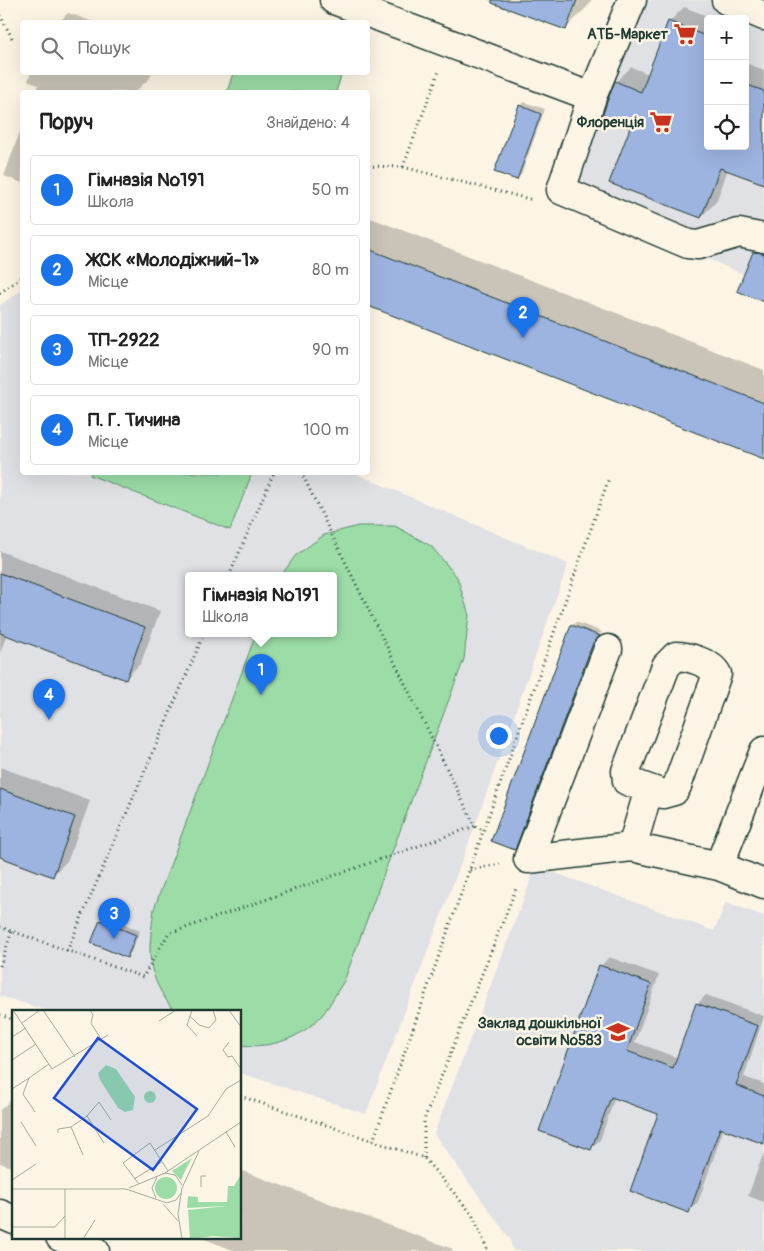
<!DOCTYPE html>
<html lang="uk">
<head>
<meta charset="utf-8">
<style>
	body { margin:0; font-family:Pangolin,sans-serif; background:#f6f6f6; color:#222 }
	.controls { position:absolute; right:15px; top:15px; display:grid; overflow:hidden; border-radius:5px; box-shadow:0 5px 20px #0002 }
	.controls button { width:45px; height:45px; display:grid; place-items:center; padding:0; border:0; border-bottom:1px solid #e0e0e0; background:#fff; color:#222; font:25px sans-serif }
	.you { position:absolute; left:498px; top:735px; width:18px; height:18px; margin:-12px; border:4px solid #fff; border-radius:50%; background:#1a73e8; box-shadow:0 0 0 8px #1a73e833 }
	.badge { display:grid; place-items:center; width:32px; height:32px; border-radius:50%; background:#1a73e8; color:#fff; font-size:16px; font-weight:700 }
	.pin { position:absolute; translate:-50% -41px; filter:drop-shadow(0 1px 2px #0008) }
	.pin::after { content:''; position:absolute; top:26px; width:18px; height:15px; background:inherit; clip-path:polygon(0 0,100% 0,50% 100%) }
	.popup { position:absolute; left:185px; top:572px; width:152px; height:65px; box-sizing:border-box; display:grid; place-content:center; border-radius:5px; background:#fff; filter:drop-shadow(0 1px 4px #0005); font-size:16px; white-space:nowrap; color:#767676 }
	.popup b { font-size:19px; color:#222 }
	.popup::after { content:''; position:absolute; left:50%; top:100%; margin-left:-10px; border:10px solid transparent; border-top-color:#fff }
	.list { margin:0; padding:0; list-style:none }
	h2 { display:flex; justify-content:space-between; align-items:center; height:65px; margin:0; padding:0 20px; font-size:21px }
	h2 small { font-size:16px; font-weight:400; color:#767676 }
	.list li { display:grid; grid-template-columns:32px 1fr auto; gap:15px; align-items:center; box-sizing:border-box; height:70px; margin:0 10px 10px; padding:0 10px; border:1px solid #e0e0e0; border-radius:5px }
	.list b { display:block; font-size:19px; white-space:nowrap }
	.list p { margin:0; font-size:16px; white-space:nowrap; color:#767676 }
	.list em { font-size:16px; font-style:normal; color:#767676 }
	.icon { flex:none; width:28px; height:28px; fill:none; stroke:currentColor; stroke-width:2; stroke-linecap:round; stroke-linejoin:round }
	.map { position:relative; flex:none; width:764px; height:1251px; overflow:hidden }
	.search { position:absolute; background:#fff; box-shadow:0 5px 20px #0002; left:20px; top:20px; width:350px; height:55px; display:flex; align-items:center; gap:12px; box-sizing:border-box; padding:0 18px; border-radius:5px; color:#767676; font-size:19px }
	.panel { position:absolute; background:#fff; box-shadow:0 5px 20px #0002; left:20px; top:90px; width:350px; height:385px; border-radius:5px }
	.map>svg:first-child { display:block }
	.built { fill:#e0e1e4; fill-rule:evenodd }
	.green { fill:#9cdda7; stroke:#5e8d6e }
	.shadow { fill:#0003 }
	.building { fill:#9db3e0; stroke:#1f3d34 }
	.lines { fill:none; stroke-linecap:round; stroke-linejoin:round }
	.minor-casing { stroke:#1f3d34; stroke-width:31 }
	.path { stroke:#1f3d34; stroke-width:3; stroke-dasharray:1 4; stroke-linecap:butt }
	.minor { stroke:#fcf5e5; stroke-width:28 }
	.labels { text-anchor:middle; stroke-width:5; stroke-linejoin:round; paint-order:stroke }
	.poi-label { font-size:15px; font-weight:bold; fill:#1f3d34; stroke:#fcf5e5; text-anchor:end }
	.inset-road { fill:none; stroke:#a4ab9e; stroke-width:1 }
	.view { fill:#1d4ed8; fill-opacity:0.15; stroke:#1d4ed8; stroke-width:2.5 }
	.inset-edge { fill:none; stroke:#1f3d34; stroke-width:2.5 }
</style>
</head>
<body>
<div class="map">
<svg width="764" height="1251" viewBox="0 0 764 1251">
	<rect width="100%" height="100%" fill="#fcf5e5"/>
	<filter id="ink" filterUnits="userSpaceOnUse"><feTurbulence type="fractalNoise" baseFrequency=".02" numOctaves="2"/><feDisplacementMap in="SourceGraphic" scale="10" xChannelSelector="R" yChannelSelector="G"/><feConvolveMatrix kernelMatrix="1 2 1 2 8 2 1 2 1" color-interpolation-filters="sRGB"/></filter>
	<g filter="url(#ink)">
		<path class="built" d="M 619,0 L 764,0 L 764,283 L 549,191 ZM 708,19 L 745,19 L 745,146 L 708,146 Z
			M 22,290 L 22,472 L 354,473 L 568,564 L 475,826 L 366,1114 L 240,1073 L 240,1011 L 48,1011 L 0,996 L 0,305 ZM 188,576 L 334,576 L 334,634 L 188,634 Z
			M 536,866 L 714,931 L 726,902 L 764,916 L 764,1251 L 513,1251 L 510,1239 L 434,1134 Z"/>
		<path class="green" d="M 233,73 L 233,72 L 342,73 L 336,92 L 227,92 Z
			M 91,473 L 91,472 L 252,473 L 230,530 L 90,475 Z
			M 358,526 L 395,526 L 431,546 L 457,577 L 469,615 L 464,659 L 344,981 C 337,991 331,1004 323,1014 C 302,1038 272,1049 240,1045 L 240,1011 L 174,1011 C 145,973 148,954 154,909 L 256,634 L 334,634 L 334,576 L 281,576 L 295,556 L 324,535 Z"/>
		<path class="shadow" d="M 488,0 L 591,0 L 589,5 L 565,29 Z
			M 684,7 L 715,19 L 708,19 L 708,146 L 745,146 L 745,63 L 764,70 L 764,183 L 728,169 L 716,202 L 701,217 L 632,127 L 616,82 L 631,67 L 649,74 L 669,22 Z
			M 68,13 L 94,22 L 59,22 Z
			M 31,72 L 152,72 L 150,78 L 135,92 L 35,92 L 38,85 L 28,81 Z
			M 524,102 L 545,109 L 521,175 L 516,179 L 520,106 Z
			M 22,126 L 22,183 L 4,176 Z
			M 368,217 L 764,370 L 764,456 L 368,304 Z
			M 0,551 L 160,611 L 141,663 L 125,679 L 7,634 L 0,653 Z
			M 576,622 L 602,632 L 597,638 L 518,845 L 514,849 L 572,626 Z
			M 0,767 L 90,801 L 68,860 L 52,876 L 0,856 Z
			M 106,916 L 140,931 L 131,952 L 127,956 L 93,943 L 102,921 Z
			M 609,957 L 659,975 L 635,1042 L 678,1058 L 697,1004 L 706,995 L 764,1016 L 744,1077 L 764,1084 L 764,1143 L 724,1128 L 698,1202 L 689,1211 L 660,1114 L 615,1097 L 600,1140 L 591,1148 L 601,966 Z
			M 14,1097 L 14,1168 L 0,1163 L 0,1110 Z
			M 764,1152 L 764,1202 L 748,1196 Z
			M 240,1170 L 453,1249 L 452,1251 L 236,1251 L 199,1237 L 240,1237 Z"/>
		<path class="building" d="M 492,0 L 577,0 L 566,30 L 492,3 Z
			M 668,21 L 708,37 L 708,146 L 745,146 L 745,84 L 764,91 L 764,184 L 720,168 L 701,218 L 609,183 L 630,128 L 602,117 L 607,102 L 615,81 L 641,92 Z
			M 519,105 L 541,114 L 517,180 L 494,172 Z
			M 368,249 L 764,403 L 764,459 L 368,306 Z
			M 753,252 L 764,253 L 764,302 L 737,291 Z
			M 0,573 L 145,627 L 126,680 L 0,633 Z
			M 571,625 L 600,636 L 593,643 L 515,850 L 491,841 Z
			M 0,789 L 75,817 L 53,877 L 0,857 Z
			M 100,920 L 136,935 L 127,958 L 91,943 Z
			M 599,965 L 651,984 L 627,1051 L 673,1068 L 696,1003 L 758,1026 L 736,1085 L 764,1096 L 764,1144 L 720,1128 L 689,1213 L 630,1191 L 658,1114 L 611,1097 L 591,1150 L 539,1131 Z"/>
		<g class="lines">
			<defs>
				<path id="minor" d="M 334,0 L 592,97
					M 632,0 L 592,97 L 561,190 L 688,244 L 698,245 L 739,233 L 764,238
					M 726,0 L 764,16
					M 608,649 L 528,859 L 632,847 L 719,866 L 764,884
					M 676,656 C 687,656 712,663 717,674 L 677,786 L 674,791 L 663,794 L 627,781 L 626,771 L 666,666 Z
					M 632,847 L 649,789
					M 719,866 L 764,751
					M 0,1214 L 14,1220
					M 60,1237 L 95,1251"/>
			</defs>
			<use href="#minor" class="minor-casing"/>
			<path class="path" d="M 0,15 L 13,40
				M 368,166 L 403,167 L 439,71
				M 403,167 L 533,200
				M 0,293 L 22,277
				M 301,472 L 475,826 L 483,830
				M 229,576 L 274,472
				M 470,870 L 500,864
				M 0,927 L 143,977 L 168,934 L 475,826
				M 67,951 L 204,634
				M 0,966 L 12,931
				M 0,1015 L 14,1020
				M 240,1096 L 424,1158 L 472,1214 L 488,1251
				M 373,1141 L 609,478
				M 424,1158 L 424,1120 L 517,886"/>
			<use href="#minor" class="minor"/>
		</g>
	</g>
	<defs>
		<symbol id="supermarket-bare" viewBox="-9 -9 18 18"><path d="M-6-5.5h2.5l.6 2H6L4.5 2H-2.5L-4.4-4H-6ZM-1.5 3.2a1.3 1.3 0 1 0 .1 0ZM3 3.2a1.3 1.3 0 1 0 .1 0Z" fill="#c8321e" stroke="#fcf5e5" stroke-width="2.5" paint-order="stroke"/></symbol>
		<symbol id="school-bare" viewBox="-9 -9 18 18"><path d="M0-5L7-2L0 1L-7-2ZM-4 1L0 2.5L4 1V4Q0 6-4 4Z" fill="#c8321e" stroke="#fcf5e5" stroke-width="2.5" paint-order="stroke"/></symbol>
	</defs>
	<g fill-rule="evenodd">
		<use href="#supermarket-bare" x="669" y="18" width="32" height="32"/>
		<use href="#supermarket-bare" x="645" y="106" width="32" height="32"/>
		<use href="#school-bare" x="602" y="1016" width="32" height="32"/>
	</g>
	<g class="labels">
		<g class="poi-label">
			<text x="668" y="39">АТБ-Маркет</text>
			<text x="644" y="127">Флоренція</text>
			<text x="602" y="1028">Заклад дошкільної<tspan x="602" dy="17">освіти №583</tspan></text>
		</g>
	</g>
	<g transform="translate(12 1010)">
		<rect width="229" height="229" fill="#fcf5e5"/>
		<path d="M 94,55 L 104,59 L 123,87 L 121,100 L 113,102 L 106,98 L 88,70 L 86,63 ZM132 87a6 6 0 1 1 12 0a6 6 0 1 1-12 0ZM 180,148 L 173,161 L 169,170 L 160,161 ZM 229,164 L 229,228 L 201,226 L 178,229 L 176,200 L 215,196 L 175,198 L 176,186 L 186,187 L 186,192 L 215,192 L 216,176 L 222,176 ZM143 178a11 11 0 1 1 22 0a11 11 0 1 1-22 0Z" fill="#9cdda7"/>
		<path class="inset-road" d="M 1,0 L 40,59 L 96,25M 31,0 L 63,47M 78,0 L 81,5 L 79,13 L 89,29M 180,0 L 175,15 L 185,26M 217,0 L 229,17M 178,6 L 187,15 L 197,18 L 204,10 L 201,0M 147,11 L 164,0M 10,13 L 28,0M 0,27 L 14,18M 217,32 L 211,40 L 216,47 L 220,46 L 229,59M 0,50 L 24,34M 0,79 L 17,68M 23,102 L 11,84 L 17,68 L 37,54M 75,106 L 92,133M 9,112 L 24,136M 59,117 L 71,145M 214,122 L 223,137M 46,123 L 46,119 L 59,117 L 75,106 L 87,92 L 99,110M 143,140 L 196,106 L 214,79 L 229,70M 153,163 L 163,165 L 170,175M 122,169 L 150,152M 0,170 L 24,154M 127,174 L 111,153 L 138,133 L 156,161M 189,177 L 189,166 L 194,166M 117,178 L 153,163 L 229,112M 0,179 L 114,179 L 155,193 L 164,190 L 169,183M 53,179 L 53,229M 144,188 L 140,178 L 145,167M 151,194 L 166,211M 0,217 L 43,217 L 53,206M 71,229 L 83,210M 170,229 L 166,204 L 170,178 L 187,141M 190,229 L 214,229"/>
		<path class="view" d="M 86,28 L 185,99 L 141,160 L 42,88 Z"/>
		<rect width="229" height="229" class="inset-edge"/>
	</g>
</svg>
<div class="controls">
<button>+</button>
<button>−</button>
<button><svg class="icon" aria-label="locate" viewBox="0 0 24 24"><circle cx="12" cy="12" r="6"/><path d="M12 2v4M12 18v4M2 12h4M18 12h4"/></svg></button>
</div>
<div class="you"></div>
<div class="pin badge" style="left:261px;top:695px">1</div>
<div class="popup"><b>Гімназія №191</b>Школа</div>
<div class="pin badge" style="left:523px;top:338px">2</div>
<div class="pin badge" style="left:114px;top:939px">3</div>
<div class="pin badge" style="left:49px;top:720px">4</div>
<div class="search"><svg class="icon" aria-label="search" viewBox="0 0 24 24"><circle cx="10" cy="10" r="6"/><path d="M15 15l6 6"/></svg>Пошук</div>
<section class="panel">
<h2>Поруч<small>Знайдено: 4</small></h2>
<ul class="list">
<li><span class="badge">1</span><div><b>Гімназія №191</b><p>Школа</p></div><em>50 m</em></li>
<li><span class="badge">2</span><div><b>ЖСК «Молодіжний-1»</b><p>Місце</p></div><em>80 m</em></li>
<li><span class="badge">3</span><div><b>ТП-2922</b><p>Місце</p></div><em>90 m</em></li>
<li><span class="badge">4</span><div><b>П. Г. Тичина</b><p>Місце</p></div><em>100 m</em></li>
</ul>
</section>
</div>
</body>
</html>
